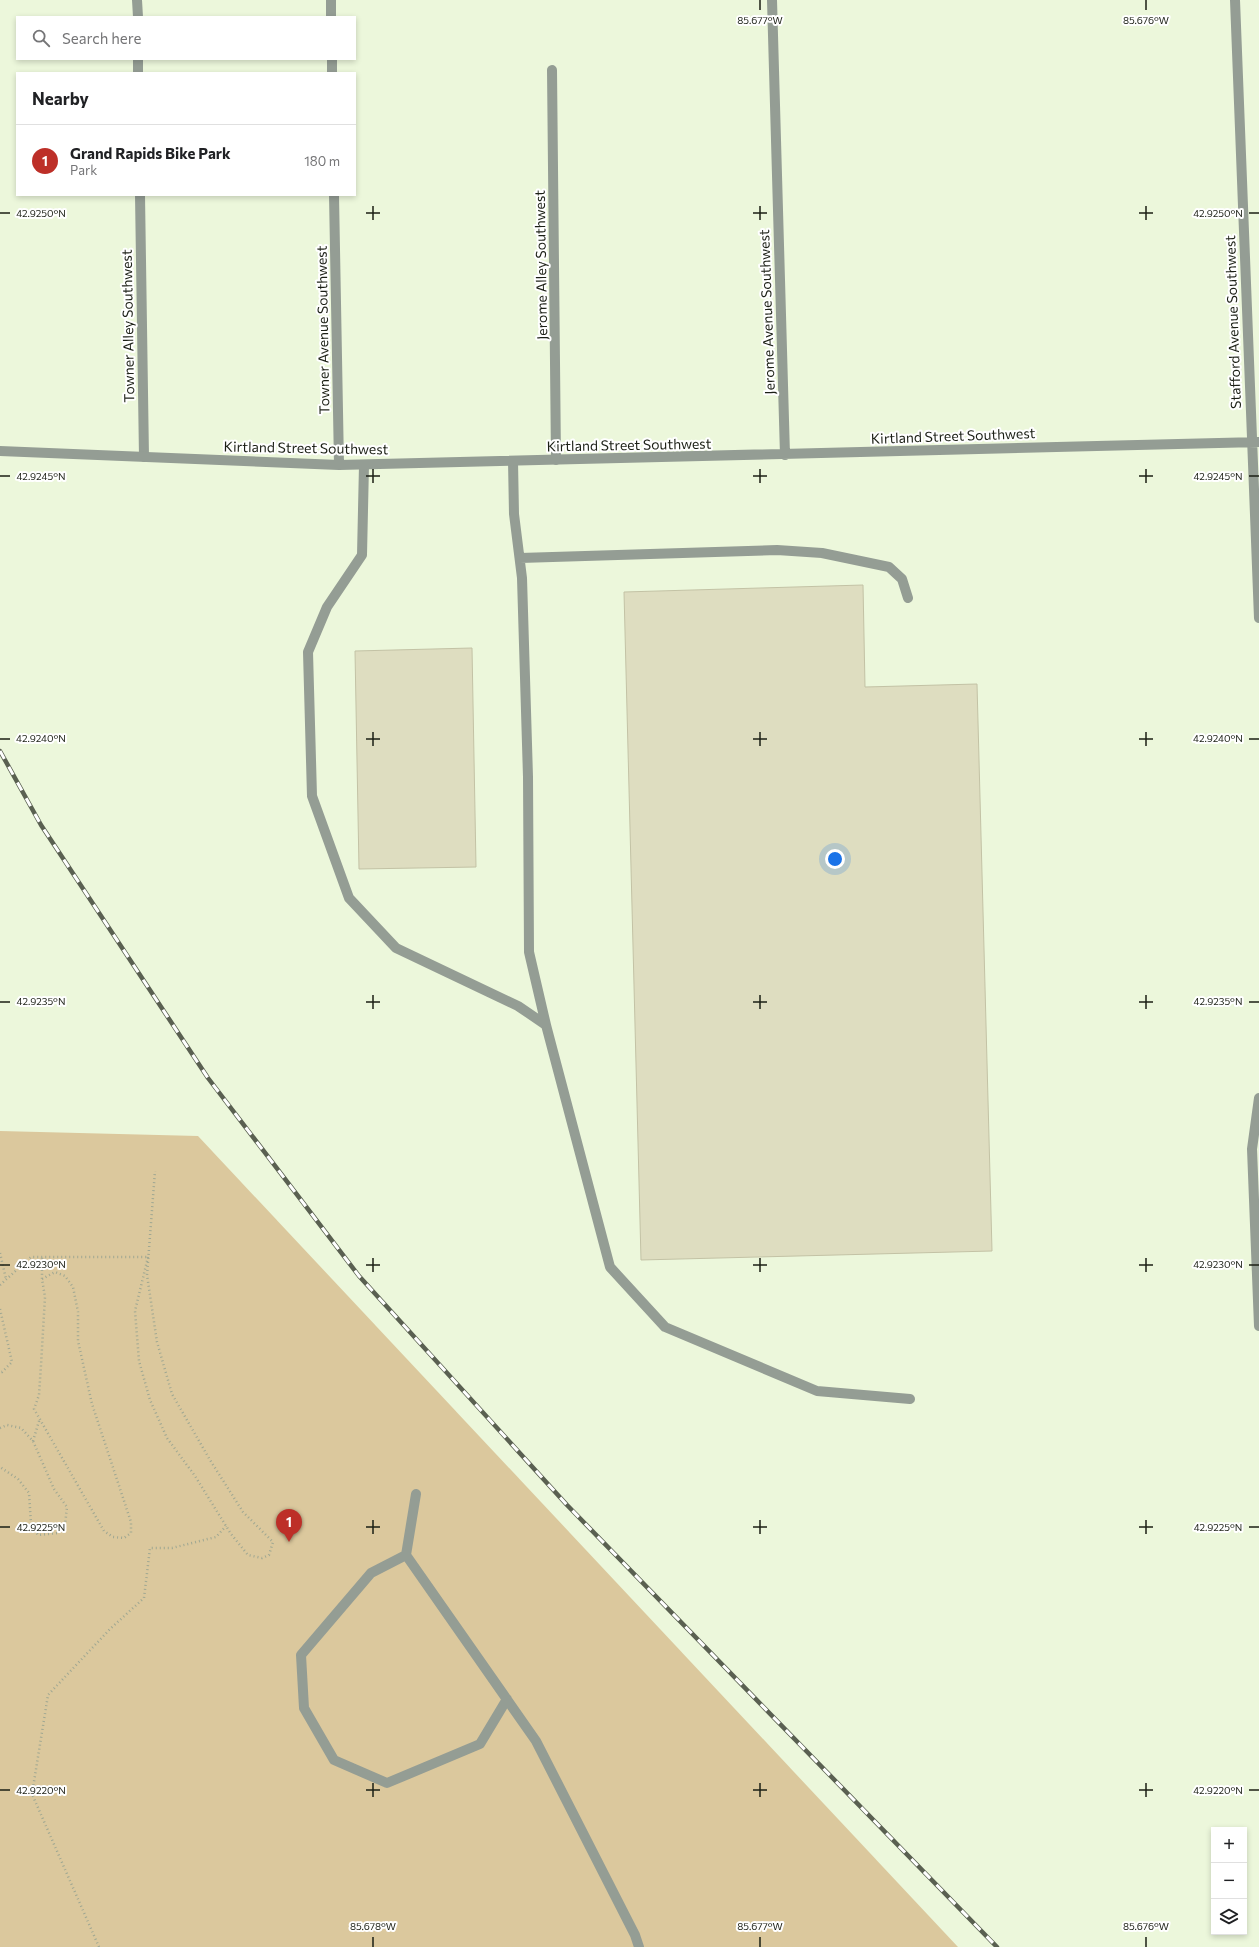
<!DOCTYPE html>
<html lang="en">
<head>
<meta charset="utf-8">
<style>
	body { margin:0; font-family:Commissioner,sans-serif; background:#f2f2f2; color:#202124 }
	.controls { position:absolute; right:12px; bottom:12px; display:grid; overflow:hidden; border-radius:0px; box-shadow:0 2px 6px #0003 }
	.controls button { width:36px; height:36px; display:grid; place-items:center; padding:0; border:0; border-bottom:1px solid #e0e0e0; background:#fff; color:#202124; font:20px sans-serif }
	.you { position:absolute; left:835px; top:859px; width:14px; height:14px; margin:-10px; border:3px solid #fff; border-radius:50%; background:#1a73e8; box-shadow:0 0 0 6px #1a73e833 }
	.badge { display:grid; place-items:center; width:26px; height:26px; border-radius:50%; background:#bd2f28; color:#fff; font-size:13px; font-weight:700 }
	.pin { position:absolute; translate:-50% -33px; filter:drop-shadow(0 1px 2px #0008) }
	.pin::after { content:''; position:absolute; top:21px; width:14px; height:12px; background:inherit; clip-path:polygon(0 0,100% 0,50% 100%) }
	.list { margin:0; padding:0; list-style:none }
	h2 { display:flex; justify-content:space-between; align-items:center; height:52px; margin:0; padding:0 16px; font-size:17px }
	h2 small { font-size:13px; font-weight:400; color:#757577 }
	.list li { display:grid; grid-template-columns:26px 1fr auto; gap:12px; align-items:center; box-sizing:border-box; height:72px; padding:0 16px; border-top:1px solid #e0e0e0 }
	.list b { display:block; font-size:15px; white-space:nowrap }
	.list p { margin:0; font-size:13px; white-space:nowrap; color:#757577 }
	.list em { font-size:13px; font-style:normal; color:#757577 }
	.icon { flex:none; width:22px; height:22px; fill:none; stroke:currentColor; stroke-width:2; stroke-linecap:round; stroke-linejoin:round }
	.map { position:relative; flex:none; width:1259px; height:1947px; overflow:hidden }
	.search { position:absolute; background:#fff; box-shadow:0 2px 6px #0003; left:16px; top:16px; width:340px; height:44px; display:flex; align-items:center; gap:10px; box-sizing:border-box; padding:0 14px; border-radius:0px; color:#757577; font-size:15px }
	.panel { position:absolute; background:#fff; box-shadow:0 2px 6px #0003; left:16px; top:72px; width:340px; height:124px; border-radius:0px }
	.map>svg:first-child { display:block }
	.green { fill:#dbc89d }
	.building { fill:#deddc0; stroke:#c3c2a5 }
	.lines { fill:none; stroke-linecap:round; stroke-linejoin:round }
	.path { stroke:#9fa792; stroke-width:2.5; stroke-dasharray:1 3; stroke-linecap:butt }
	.service { stroke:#949d94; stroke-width:10 }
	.minor { stroke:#949d94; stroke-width:10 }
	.rail-casing { stroke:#5a6051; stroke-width:4.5 }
	.rail { stroke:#fff; stroke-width:3; stroke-dasharray:9; stroke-linecap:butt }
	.ticks { fill:none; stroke:#1b1f15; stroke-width:1.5 }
	.labels { text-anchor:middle; stroke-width:4; stroke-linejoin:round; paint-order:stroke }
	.street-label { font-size:14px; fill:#1b1f15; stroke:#fff }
	.ticks-label { font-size:10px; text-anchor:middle; fill:#1b1f15; stroke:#fff; stroke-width:4; stroke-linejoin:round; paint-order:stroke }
</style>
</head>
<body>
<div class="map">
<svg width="1259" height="1947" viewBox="0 0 1259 1947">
	<rect width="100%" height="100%" fill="#ecf7db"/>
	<path class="green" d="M 0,1131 L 198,1136 L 958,1947 L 0,1947 Z"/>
	<path class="building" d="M 863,585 L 865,687 L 977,684 L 992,1251 L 641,1260 L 624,592 Z
		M 472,648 L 476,867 L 359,869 L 355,651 Z"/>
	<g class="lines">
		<path class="path" d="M 0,1253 L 6,1279
			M 148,1257 L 135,1311 L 139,1361 L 150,1400 L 167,1438 L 195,1476 L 231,1534 L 248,1555 L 262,1558 L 269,1555 L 273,1542 L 243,1512 L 210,1460 L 172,1394 L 157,1342 L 147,1275 L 155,1171
			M 42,1279 L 55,1272 L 65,1276 L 73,1287 L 78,1312 L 78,1341 L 92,1404 L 131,1522 L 131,1533 L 124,1538 L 113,1537 L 104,1531 L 34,1409 L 39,1395 L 41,1365 L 45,1297 L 42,1279 L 42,1257
			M 0,1285 L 31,1257 L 148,1257
			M 0,1309 L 12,1362 L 2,1372 L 0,1372
			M 0,1428 L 7,1425 L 21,1428 L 33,1441 L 54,1489 L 67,1507 L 65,1525 L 58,1533 L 38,1535 L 31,1524 L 29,1493 L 18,1479 L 0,1467
			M 33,1441 L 40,1418
			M 99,1947 L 32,1794 L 48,1695 L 110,1629 L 144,1598 L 150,1548 L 172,1548 L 216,1537 L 226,1526"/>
		<path class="service" d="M 137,0 L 138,17
			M 138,59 L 138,73
			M 552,70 L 556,460
			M 140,195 L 144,457
			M 513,461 L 514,514 L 522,578 L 528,777 L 529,952 L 546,1025
			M 364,465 L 362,555 L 327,607 L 308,652 L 312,796 L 349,898 L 396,948 L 518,1006 L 546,1025 L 610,1267 L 665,1327 L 817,1391 L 910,1399
			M 520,558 L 777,550 L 822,553 L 889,567 L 902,579 L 908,598
			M 406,1555 L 416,1494
			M 507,1699 L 480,1744 L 387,1783 L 334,1760 L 304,1708 L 301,1655 L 371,1573 L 406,1555 L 536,1741 L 635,1935 L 639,1947"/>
		<path class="minor" d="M 331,0 L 331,17
			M 772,0 L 785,455
			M 1235,0 L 1259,618
			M 332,59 L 332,73
			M 334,195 L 339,465
			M 0,451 L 339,465 L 1259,442
			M 1259,1098 L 1252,1149 L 1259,1326"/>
		<defs>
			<path id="rail" d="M 0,751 L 41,825 L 208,1078 L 359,1276 L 567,1505 L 997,1947"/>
		</defs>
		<use href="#rail" class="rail-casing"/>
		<use href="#rail" class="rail"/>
	</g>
	<path class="ticks" d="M 760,0 L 760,10M 1146,0 L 1146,10M 373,206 L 373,220M 760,206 L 760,220M 1146,206 L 1146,220M 0,213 L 10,213M 366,213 L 380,213M 753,213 L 767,213M 1139,213 L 1153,213M 1249,213 L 1259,213M 373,469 L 373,483M 760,469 L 760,483M 1146,469 L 1146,483M 0,476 L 10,476M 366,476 L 380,476M 753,476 L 767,476M 1139,476 L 1153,476M 1249,476 L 1259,476M 373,732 L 373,746M 760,732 L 760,746M 1146,732 L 1146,746M 0,739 L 10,739M 366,739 L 380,739M 753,739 L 767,739M 1139,739 L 1153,739M 1249,739 L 1259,739M 373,995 L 373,1009M 760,995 L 760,1009M 1146,995 L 1146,1009M 0,1002 L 10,1002M 366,1002 L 380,1002M 753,1002 L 767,1002M 1139,1002 L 1153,1002M 1249,1002 L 1259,1002M 373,1258 L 373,1272M 760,1258 L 760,1272M 1146,1258 L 1146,1272M 0,1265 L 10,1265M 366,1265 L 380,1265M 753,1265 L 767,1265M 1139,1265 L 1153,1265M 1249,1265 L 1259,1265M 373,1520 L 373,1534M 760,1520 L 760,1534M 1146,1520 L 1146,1534M 0,1527 L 10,1527M 366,1527 L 380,1527M 753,1527 L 767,1527M 1139,1527 L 1153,1527M 1249,1527 L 1259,1527M 373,1783 L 373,1797M 760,1783 L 760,1797M 1146,1783 L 1146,1797M 0,1790 L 10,1790M 366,1790 L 380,1790M 753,1790 L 767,1790M 1139,1790 L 1153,1790M 1249,1790 L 1259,1790M 373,1937 L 373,1947M 760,1937 L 760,1947M 1146,1937 L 1146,1947"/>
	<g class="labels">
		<g class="street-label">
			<text transform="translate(541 265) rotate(-91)" y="5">Jerome Alley Southwest</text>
			<text transform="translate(767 312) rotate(-92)" y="5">Jerome Avenue Southwest</text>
			<text transform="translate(1233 322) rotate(-92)" y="5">Stafford Avenue Southwest</text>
			<text transform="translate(128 326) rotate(-91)" y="5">Towner Alley Southwest</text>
			<text transform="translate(323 330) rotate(-91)" y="5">Towner Avenue Southwest</text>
			<text transform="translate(953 436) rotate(-2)" y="5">Kirtland Street Southwest</text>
			<text transform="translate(629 445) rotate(-1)" y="5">Kirtland Street Southwest</text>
			<text transform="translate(306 448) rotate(1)" y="5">Kirtland Street Southwest</text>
		</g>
	</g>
	<g class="ticks-label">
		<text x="760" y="24">85.677°W</text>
		<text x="1146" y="24">85.676°W</text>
		<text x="41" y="217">42.9250°N</text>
		<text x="1218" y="217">42.9250°N</text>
		<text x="41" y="480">42.9245°N</text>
		<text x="1218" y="480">42.9245°N</text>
		<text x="41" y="742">42.9240°N</text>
		<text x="1218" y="742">42.9240°N</text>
		<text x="41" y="1005">42.9235°N</text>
		<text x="1218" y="1005">42.9235°N</text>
		<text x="41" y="1268">42.9230°N</text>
		<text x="1218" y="1268">42.9230°N</text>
		<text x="41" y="1531">42.9225°N</text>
		<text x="1218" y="1531">42.9225°N</text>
		<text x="41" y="1794">42.9220°N</text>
		<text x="1218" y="1794">42.9220°N</text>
		<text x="373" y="1930">85.678°W</text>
		<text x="760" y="1930">85.677°W</text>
		<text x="1146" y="1930">85.676°W</text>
	</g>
</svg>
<div class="controls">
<button>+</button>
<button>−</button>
<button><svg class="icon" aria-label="layers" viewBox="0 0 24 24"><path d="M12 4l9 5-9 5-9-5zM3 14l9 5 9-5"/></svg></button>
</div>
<div class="you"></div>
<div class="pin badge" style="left:289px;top:1542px">1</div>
<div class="search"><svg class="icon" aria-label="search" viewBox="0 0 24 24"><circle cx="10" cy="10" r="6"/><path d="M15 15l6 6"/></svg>Search here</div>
<section class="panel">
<h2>Nearby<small></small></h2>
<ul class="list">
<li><span class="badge">1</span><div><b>Grand Rapids Bike Park</b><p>Park</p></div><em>180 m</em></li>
</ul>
</section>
</div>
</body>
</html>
